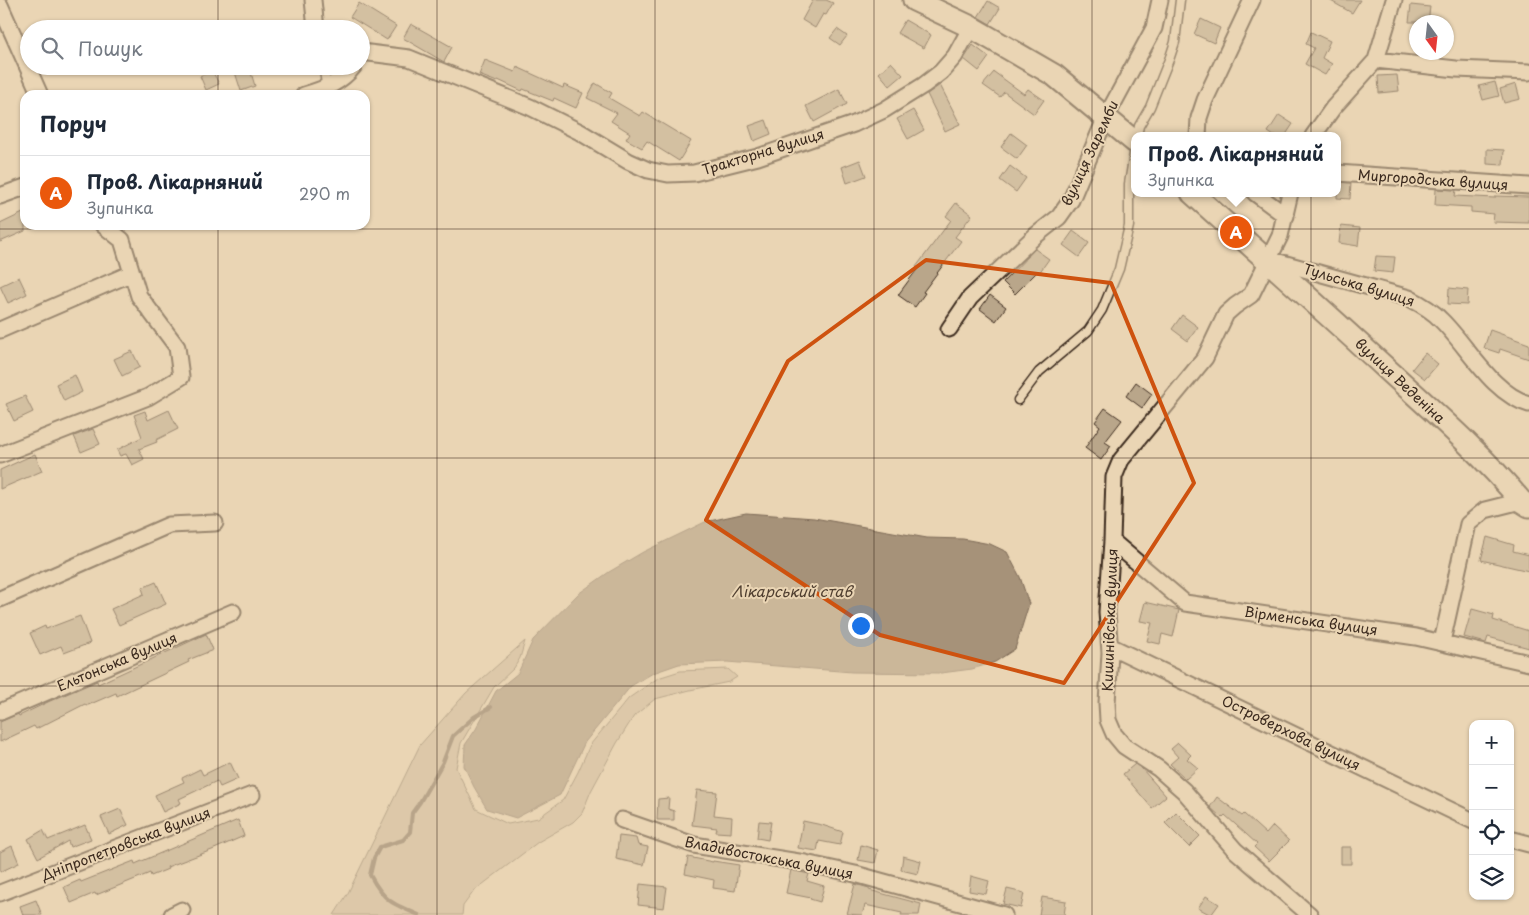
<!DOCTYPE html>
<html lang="uk">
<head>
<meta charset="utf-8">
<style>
	body { margin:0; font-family:"Playpen Sans",sans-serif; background:#f2f2f3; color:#1f2937 }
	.controls { position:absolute; right:15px; bottom:15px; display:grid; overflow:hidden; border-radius:10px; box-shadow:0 1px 4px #0004 }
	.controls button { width:45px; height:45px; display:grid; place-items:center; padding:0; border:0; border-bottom:1px solid #e0e1e3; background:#fff; color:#1f2937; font:25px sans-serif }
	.compass { position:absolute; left:1409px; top:15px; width:45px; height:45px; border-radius:50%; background:#fff; box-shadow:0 1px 4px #0004; rotate:165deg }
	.you { position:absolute; left:860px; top:625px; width:18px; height:18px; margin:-12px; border:4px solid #fff; border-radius:50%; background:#1a73e8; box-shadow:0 0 0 8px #1a73e833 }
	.badge { display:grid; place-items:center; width:32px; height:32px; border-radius:50%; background:#ea580c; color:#fff; font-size:16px; font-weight:700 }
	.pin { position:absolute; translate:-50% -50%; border:2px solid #fff; box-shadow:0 1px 5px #0006 }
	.popup { position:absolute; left:1131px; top:132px; width:210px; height:65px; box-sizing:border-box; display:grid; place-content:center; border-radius:10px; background:#fff; filter:drop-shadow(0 1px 4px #0005); font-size:16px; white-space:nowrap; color:#747a83 }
	.popup b { font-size:19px; color:#1f2937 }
	.popup::after { content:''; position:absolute; left:50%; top:100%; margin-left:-10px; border:10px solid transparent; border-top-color:#fff }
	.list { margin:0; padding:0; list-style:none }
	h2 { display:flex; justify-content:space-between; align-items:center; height:65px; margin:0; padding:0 20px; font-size:21px }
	h2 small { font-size:16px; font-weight:400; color:#747a83 }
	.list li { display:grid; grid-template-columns:32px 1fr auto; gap:15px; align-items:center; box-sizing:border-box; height:75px; padding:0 20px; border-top:1px solid #e0e1e3 }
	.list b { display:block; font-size:19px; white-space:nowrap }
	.list p { margin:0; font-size:16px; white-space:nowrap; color:#747a83 }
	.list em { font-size:16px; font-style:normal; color:#747a83 }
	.icon { flex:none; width:28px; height:28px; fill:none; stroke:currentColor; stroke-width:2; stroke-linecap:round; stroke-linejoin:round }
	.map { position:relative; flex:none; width:1529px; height:915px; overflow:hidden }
	.search { position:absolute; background:#fff; box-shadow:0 1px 4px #0004; left:20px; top:20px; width:350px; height:55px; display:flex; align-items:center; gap:12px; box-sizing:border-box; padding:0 18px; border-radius:28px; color:#747a83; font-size:19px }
	.panel { position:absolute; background:#fff; box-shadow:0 1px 4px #0004; left:20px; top:90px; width:350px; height:140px; border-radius:15px }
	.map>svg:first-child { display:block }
	.green { fill:#ceb99c; stroke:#84725d }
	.water { fill:#a69279; stroke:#7b6855 }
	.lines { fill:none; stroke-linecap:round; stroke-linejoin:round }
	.stream { stroke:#7b6855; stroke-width:4 }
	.building { fill:#b9a68a; stroke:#3b2a1e }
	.lane-casing { stroke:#3b2a1e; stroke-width:11 }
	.street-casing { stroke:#3b2a1e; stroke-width:19 }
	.secondary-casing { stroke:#3b2a1e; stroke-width:25 }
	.lane { stroke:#ead5b4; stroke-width:8 }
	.street { stroke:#ead5b4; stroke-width:15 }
	.secondary { stroke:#ead5b4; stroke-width:21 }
	.marked { fill:none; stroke:#ce520f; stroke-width:4; stroke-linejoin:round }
	.grid { fill:none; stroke:#3b2a1e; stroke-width:1; stroke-opacity:0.55 }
	.labels { text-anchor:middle; stroke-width:4; stroke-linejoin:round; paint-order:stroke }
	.street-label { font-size:14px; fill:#3b2a1e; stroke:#ead5b4 }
	.water-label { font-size:15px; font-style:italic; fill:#503f30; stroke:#ead5b4 }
</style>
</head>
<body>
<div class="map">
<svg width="1529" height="915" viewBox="0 0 1529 915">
	<rect width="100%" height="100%" fill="#ead5b4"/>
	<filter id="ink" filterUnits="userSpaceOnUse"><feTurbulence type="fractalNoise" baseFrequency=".02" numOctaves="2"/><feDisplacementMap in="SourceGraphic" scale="10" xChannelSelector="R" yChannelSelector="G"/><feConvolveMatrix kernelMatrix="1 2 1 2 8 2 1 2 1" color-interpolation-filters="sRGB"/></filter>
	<g filter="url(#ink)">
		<path class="green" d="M 525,641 L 520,658 L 514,668 L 494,687 L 461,743 L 456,768 L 476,809 L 508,824 L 538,818 L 563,800 L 578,772 L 590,745 L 629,698 L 658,678 L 680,671 L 728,669 L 737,677 L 729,682 L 690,690 L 655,699 L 634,716 L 617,743 L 591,791 L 582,813 L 573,822 L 538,842 L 474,891 L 463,906 L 462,915 L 334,915 L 348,893 L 420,745 L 466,693 Z"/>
		<path class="water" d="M 746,513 L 814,518 L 927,538 L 963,539 L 990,544 L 1007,552 L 1020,577 L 1029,604 L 1015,649 L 995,662 L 972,669 L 941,673 L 852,672 L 727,662 L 679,664 L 653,673 L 631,686 L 585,742 L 560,795 L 516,818 L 487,809 L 474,787 L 464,766 L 465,745 L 476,729 L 496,691 L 518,673 L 533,640 L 578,594 L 609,572 L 643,552 L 705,522 Z"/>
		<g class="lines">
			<path class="stream" d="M 419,915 C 392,904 384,901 370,875 L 374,858 L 380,847 L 403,840 L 410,832 L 412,813 L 420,802 L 443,762 L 453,736 L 474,717 L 491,707"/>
		</g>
		<path class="building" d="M 813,0 L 826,0 L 833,3 L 826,15 L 823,14 L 815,28 L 802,20 Z
			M 1329,0 L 1360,0 L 1352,13 Z
			M 988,1 L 1000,8 L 990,24 L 978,17 Z
			M 359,3 L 396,26 L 387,40 L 350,17 Z
			M 1411,5 L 1430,7 L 1428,22 L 1409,22 Z
			M 1201,19 L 1220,28 L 1214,43 L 1194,34 Z
			M 905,20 L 931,35 L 924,48 L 897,33 Z
			M 411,24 L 452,47 L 444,62 L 403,38 Z
			M 837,29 L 847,36 L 840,45 L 830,38 Z
			M 1311,32 L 1330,41 L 1322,58 L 1332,64 L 1325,75 L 1305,64 L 1314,48 L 1306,44 Z
			M 973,45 L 989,57 L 979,71 L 964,59 Z
			M 485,60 L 515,72 L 517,67 L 563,88 L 564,85 L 583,93 L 576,108 L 554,98 L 553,101 L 523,89 L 522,91 L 498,80 L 497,82 L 479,75 Z
			M 891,62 L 903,75 L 890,86 L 879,73 Z
			M 233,66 L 249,66 L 255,86 L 241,91 Z
			M 212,70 L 219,84 L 206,90 L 200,76 Z
			M 994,72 L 1024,94 L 1028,89 L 1044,100 L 1034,114 L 1004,92 L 1000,97 L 983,85 Z
			M 1397,75 L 1399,91 L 1379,93 L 1378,76 Z
			M 1495,82 L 1499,96 L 1483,100 L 1479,86 Z
			M 595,83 L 612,93 L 609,98 L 640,116 L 643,112 L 691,141 L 679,161 L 647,141 L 642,148 L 626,139 L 630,133 L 611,121 L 617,113 L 587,98 Z
			M 1516,84 L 1520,99 L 1504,103 L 1500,89 Z
			M 940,85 L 960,124 L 945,131 L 927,94 Z
			M 839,89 L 847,104 L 814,122 L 806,106 Z
			M 913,110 L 924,130 L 908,139 L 897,119 Z
			M 1279,115 L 1293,124 L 1285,136 L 1274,136 L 1268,132 Z
			M 766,120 L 771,134 L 754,141 L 749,126 Z
			M 1011,133 L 1027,145 L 1017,159 L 1001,147 Z
			M 1487,149 L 1504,150 L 1503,165 L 1487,164 Z
			M 860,160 L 866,176 L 847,183 L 842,167 Z
			M 1010,166 L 1026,178 L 1016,192 L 1000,180 Z
			M 1337,182 L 1351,183 L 1350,199 L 1337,198 Z
			M 1436,189 L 1456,190 L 1455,196 L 1495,198 L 1495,196 L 1529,197 L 1529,223 L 1493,222 L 1494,214 L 1471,212 L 1471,207 L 1435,205 Z
			M 956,203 L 972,215 L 955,237 L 961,241 L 923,292 L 925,293 L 915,307 L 898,295 L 918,268 L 916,267 L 951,220 L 946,216 Z
			M 25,212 L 25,231 L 0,242 L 0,224 Z
			M 1341,226 L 1360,228 L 1358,246 L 1339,243 Z
			M 1073,231 L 1089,243 L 1079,257 L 1063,245 Z
			M 1035,249 L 1049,259 L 1039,273 L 1037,272 L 1015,294 L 1003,282 Z
			M 1376,256 L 1395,257 L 1393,273 L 1374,271 Z
			M 19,277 L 27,294 L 8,303 L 0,286 Z
			M 1449,288 L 1468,290 L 1467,305 L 1448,304 Z
			M 990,295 L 1006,307 L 996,321 L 980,309 Z
			M 1182,315 L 1198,327 L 1188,341 L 1172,329 Z
			M 1490,330 L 1529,344 L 1529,359 L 1500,349 L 1499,353 L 1484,348 Z
			M 132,351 L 140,367 L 122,376 L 114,359 Z
			M 1425,353 L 1438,364 L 1425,379 L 1412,369 Z
			M 75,375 L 82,392 L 64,401 L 56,384 Z
			M 1136,382 L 1152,394 L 1142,408 L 1126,396 Z
			M 25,396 L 33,412 L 14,421 L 6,404 Z
			M 1105,408 L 1122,420 L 1105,442 L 1111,446 L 1101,460 L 1085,448 L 1100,426 L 1095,422 Z
			M 169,410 L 178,429 L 156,440 L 157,442 L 139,449 L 144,459 L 132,465 L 126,454 L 120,456 L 117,450 L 142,437 L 134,415 L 145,411 L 148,420 Z
			M 93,429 L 100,444 L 81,452 L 74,436 Z
			M 35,454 L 42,471 L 0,489 L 0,470 Z
			M 1487,537 L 1514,545 L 1513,551 L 1529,555 L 1529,571 L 1481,560 Z
			M 156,582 L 166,604 L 119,625 L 111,609 L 144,594 L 142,588 Z
			M 1145,602 L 1179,610 L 1173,637 L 1162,634 L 1160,644 L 1147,641 L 1152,623 L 1140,621 Z
			M 1472,609 L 1494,615 L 1493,620 L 1529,631 L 1529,648 L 1488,637 L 1486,643 L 1464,637 Z
			M 80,616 L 90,643 L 64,653 L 61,646 L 40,655 L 30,633 L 45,626 L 46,629 Z
			M 206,634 L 213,650 L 188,660 L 189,662 L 117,696 L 116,693 L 86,706 L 85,704 L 36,729 L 34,726 L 0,742 L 0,722 L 18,714 L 19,716 L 50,701 L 97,681 L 98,684 Z
			M 1178,743 L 1191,755 L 1187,759 L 1198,768 L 1186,779 L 1170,764 L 1178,757 L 1171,749 Z
			M 230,762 L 238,779 L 220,787 L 217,781 L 179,799 L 181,803 L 163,812 L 155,795 L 184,782 L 182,778 L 200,769 L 203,775 Z
			M 1135,764 L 1142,769 L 1166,796 L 1152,808 L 1123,774 Z
			M 697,790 L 717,792 L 714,815 L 732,817 L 731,833 L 716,832 L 717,828 L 692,825 Z
			M 1217,797 L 1242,816 L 1244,814 L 1266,834 L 1273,826 L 1289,841 L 1269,861 L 1254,847 L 1257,844 L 1225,815 L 1222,818 L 1210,807 Z
			M 669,798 L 668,809 L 674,811 L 674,820 L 657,820 L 658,799 Z
			M 120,809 L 128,825 L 109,834 L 101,817 Z
			M 1176,812 L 1200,836 L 1189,847 L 1165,823 Z
			M 238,820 L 244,836 L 212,850 L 167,867 L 168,869 L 151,876 L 150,873 L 96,895 L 95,893 L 71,903 L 64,887 L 80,880 L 81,882 L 134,861 L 135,864 Z
			M 759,821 L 771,822 L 768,840 L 757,838 Z
			M 803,821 L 822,825 L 843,832 L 840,845 L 819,841 L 817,851 L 798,848 Z
			M 85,825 L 91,839 L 70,847 L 68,841 L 38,858 L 28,839 L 43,830 L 48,840 Z
			M 619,836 L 636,838 L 638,845 L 648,847 L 644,865 L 616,859 Z
			M 861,845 L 878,850 L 875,863 L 858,860 Z
			M 12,846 L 19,863 L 0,872 L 0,852 Z
			M 1341,847 L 1351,847 L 1351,864 L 1341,864 Z
			M 903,856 L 921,861 L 918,874 L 901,870 Z
			M 688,857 L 713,862 L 713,861 L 739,865 L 735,891 L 713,888 L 714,880 L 685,874 Z
			M 791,870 L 809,874 L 807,881 L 824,886 L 820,902 L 810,899 L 811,898 L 786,893 Z
			M 971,876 L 989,881 L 986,894 L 969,891 Z
			M 640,884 L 667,887 L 664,908 L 638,905 Z
			M 855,884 L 869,888 L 869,890 L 921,904 L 919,915 L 901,915 L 902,913 L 865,905 L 862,915 L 847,914 Z
			M 1007,889 L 1024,893 L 1021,908 L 1003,904 Z
			M 1206,896 L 1219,904 L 1211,915 L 1198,908 Z
			M 1042,897 L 1066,901 L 1064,915 L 1039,915 Z
			M 36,900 L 42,915 L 23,915 L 20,906 Z"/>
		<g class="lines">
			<defs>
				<path id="lane" d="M 323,66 L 327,89
					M 1137,136 L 1139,126 L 1150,107 L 1170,57 L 1175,42 L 1180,0
					M 1018,400 L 1039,372 L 1088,331 L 1102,310 L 1119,269 L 1129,226 L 1129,184 L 1135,147"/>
				<path id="street" d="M 313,0 L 316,29
					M 0,5 L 40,95
					M 361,52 L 409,58 L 530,107 L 580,132 L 628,161 L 648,170 L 668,174 L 694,173 L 758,157 L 854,124 L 884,110 L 924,85 L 941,72 L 955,56 L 971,27
					M 1376,60 L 1456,69 L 1529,72
					M 304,95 C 324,89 341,83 354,66
					M 1198,136 L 1199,118 L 1205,100 L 1252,0
					M 1313,136 L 1333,108 L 1376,60 L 1394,0
					M 1337,173 L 1529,186
					M 1255,193 L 1286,216
					M 1290,193 L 1280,236 L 1251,295 L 1235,306 L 1226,314 L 1205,358 L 1121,460 L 1114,477 L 1112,541 L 1107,612 L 1110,653 L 1107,703 L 1108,720 L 1114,734 L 1124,746 L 1159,769 L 1184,791 L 1235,850 L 1310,915
					M 0,196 L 25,187
					M 1268,259 L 1409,298 C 1421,304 1432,310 1441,320 C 1467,345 1492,394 1529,404
					M 949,329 L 970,298 L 1035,236 L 1059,217 L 1071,200 L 1106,117 L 1154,28 L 1160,0
					M 0,330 L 132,273
					M 0,455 L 148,397 L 181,377 L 177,347 L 139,296 L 122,240 L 103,225
					M 1112,541 L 1185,603 L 1416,637 L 1529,663
					M 0,599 L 169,525 L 215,523
					M 1442,642 L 1468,524 L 1485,510 L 1521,501
					M 1110,646 L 1473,821
					M 0,712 L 233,612
					M 622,820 L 694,845 L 805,863 L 855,874 L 1004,915
					M 1510,839 L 1529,844
					M 0,893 L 252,795
					M 172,915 L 182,910"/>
				<path id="secondary" d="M 914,0 L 971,27 L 1054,75 L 1135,142
					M 1192,193 C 1258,252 1324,311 1389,371 C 1435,413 1481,453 1521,501 L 1529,506"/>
			</defs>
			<use href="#lane" class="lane-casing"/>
			<use href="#street" class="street-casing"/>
			<use href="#secondary" class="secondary-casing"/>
			<use href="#lane" class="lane"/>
			<use href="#street" class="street"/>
			<use href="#secondary" class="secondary"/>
		</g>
	</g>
	<path d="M0 0H1529V915H0ZM 926,260 L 1111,283 L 1194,483 L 1064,683 L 880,635 L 706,520 L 788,361 Z" fill="#ead5b4" fill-opacity=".55" fill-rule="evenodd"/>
	<path class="marked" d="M 926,260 L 1111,283 L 1194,483 L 1064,683 L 880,635 L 706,520 L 788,361 Z"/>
	<path class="grid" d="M 218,0 L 218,29M 437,0 L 437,915M 655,0 L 655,915M 874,0 L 874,915M 1092,0 L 1092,915M 1311,0 L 1311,915M 218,66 L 218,95M 218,225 L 218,915M 0,229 L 1529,229M 0,458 L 1529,458M 0,686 L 1529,686"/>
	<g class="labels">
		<g class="street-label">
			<text transform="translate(763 152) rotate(-17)" y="5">Тракторна вулиця</text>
			<text transform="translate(1090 153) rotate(-65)" y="5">вулиця Заремби</text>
			<text transform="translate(1433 180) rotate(4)" y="5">Миргородська вулиця</text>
			<text transform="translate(1359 285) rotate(17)" y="5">Тульська вулиця</text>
			<text transform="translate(1400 381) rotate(43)" y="5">вулиця Веденіна</text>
			<text transform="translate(1110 620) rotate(-88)" y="5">Кишинівська вулиця</text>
			<text transform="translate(1311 621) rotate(8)" y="5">Вірменська вулиця</text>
			<text transform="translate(117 662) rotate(-23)" y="5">Ельтонська вулиця</text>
			<text transform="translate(1291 733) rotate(26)" y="5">Островерхова вулиця</text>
			<text transform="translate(126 844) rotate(-21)" y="5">Дніпропетровська вулиця</text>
			<text transform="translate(769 858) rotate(11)" y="5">Владивостокська вулиця</text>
		</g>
		<g class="water-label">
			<text x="792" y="597">Лікарський став</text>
		</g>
	</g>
</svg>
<div class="controls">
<button>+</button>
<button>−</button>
<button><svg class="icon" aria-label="locate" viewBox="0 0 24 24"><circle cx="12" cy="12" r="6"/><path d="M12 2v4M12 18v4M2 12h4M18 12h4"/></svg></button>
<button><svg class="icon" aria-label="layers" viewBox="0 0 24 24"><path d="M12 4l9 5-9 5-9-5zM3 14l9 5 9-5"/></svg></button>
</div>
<svg class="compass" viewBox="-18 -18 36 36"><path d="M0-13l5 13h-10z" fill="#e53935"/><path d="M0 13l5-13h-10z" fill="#747a83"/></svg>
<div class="you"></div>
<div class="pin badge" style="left:1236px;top:232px">A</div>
<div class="popup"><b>Пров. Лікарняний</b>Зупинка</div>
<div class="search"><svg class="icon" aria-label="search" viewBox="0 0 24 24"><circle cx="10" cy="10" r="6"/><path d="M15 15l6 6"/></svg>Пошук</div>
<section class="panel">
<h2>Поруч<small></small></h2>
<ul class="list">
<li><span class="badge">A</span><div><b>Пров. Лікарняний</b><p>Зупинка</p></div><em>290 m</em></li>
</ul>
</section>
</div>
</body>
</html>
